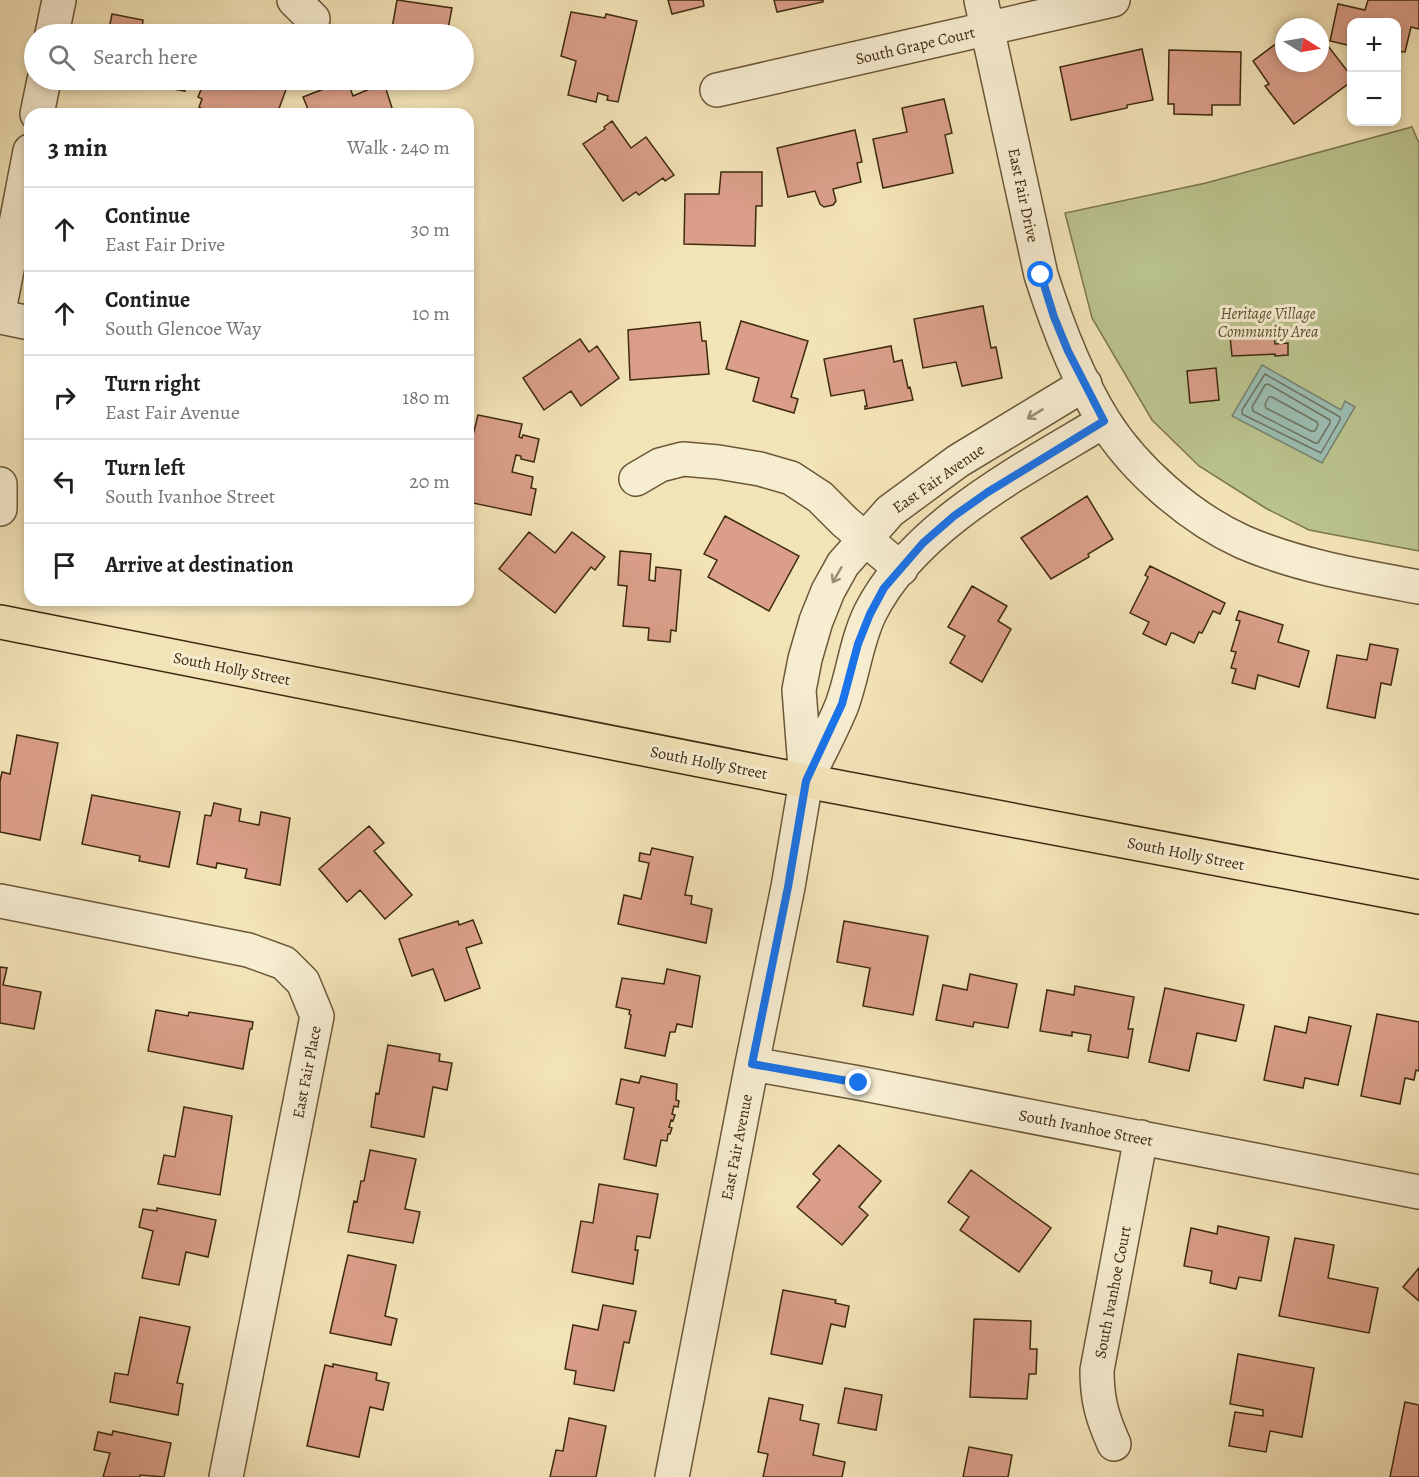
<!DOCTYPE html>
<html lang="en">
<head>
<meta charset="utf-8">
<style>
	body { margin:0; font-family:Alegreya,serif; background:#f6f6f6; color:#202124 }
	.controls { position:absolute; right:18px; top:18px; display:grid; overflow:hidden; border-radius:12px; box-shadow:0 3px 9px #0003 }
	.controls button { width:54px; height:54px; display:grid; place-items:center; padding:0; border:0; border-bottom:2px solid #e0e0e0; background:#fff; color:#202124; font:30px sans-serif }
	.compass { position:absolute; left:1275px; top:18px; width:54px; height:54px; border-radius:50%; background:#fff; box-shadow:0 3px 9px #0003; rotate:101deg }
	.stop { position:absolute; width:18px; height:18px; margin:-14px; border:4px solid #1a73e8; border-radius:50%; background:#fff }
	.stop.end { background:#1a73e8; border-color:#fff; box-shadow:0 2px 6px #0008 }
	.list { margin:0; padding:0; list-style:none }
	h2 { display:flex; justify-content:space-between; align-items:center; height:78px; margin:0; padding:0 24px; font-size:26px }
	h2 small { font-size:20px; font-weight:400; color:#757577 }
	.list li { display:grid; grid-template-columns:39px 1fr auto; gap:18px; align-items:center; box-sizing:border-box; height:84px; padding:0 24px; border-top:2px solid #e0e0e0 }
	.list b { display:block; font-size:22px; white-space:nowrap }
	.list p { margin:0; font-size:20px; white-space:nowrap; color:#757577 }
	.list em { font-size:20px; font-style:normal; color:#757577 }
	.icon { flex:none; width:33px; height:33px; fill:none; stroke:currentColor; stroke-width:2; stroke-linecap:round; stroke-linejoin:round }
	.map { position:relative; flex:none; width:1419px; height:1477px; overflow:hidden }
	.search { position:absolute; background:#fff; box-shadow:0 3px 9px #0003; left:24px; top:24px; width:450px; height:66px; display:flex; align-items:center; gap:15px; box-sizing:border-box; padding:0 21px; border-radius:33px; color:#757577; font-size:22px }
	.panel { position:absolute; background:#fff; box-shadow:0 3px 9px #0003; left:24px; top:108px; width:450px; height:498px; border-radius:18px }
	.map>svg:first-child { display:block }
	.green { fill:#bbc48e; stroke:#7c774e; stroke-width:1.5 }
	.water { fill:#9cbeb3; stroke:#768371; stroke-width:1.5 }
	.lines { fill:none; stroke-linecap:round; stroke-linejoin:round }
	.shore { stroke:#6d7461; stroke-width:1.5 }
	.building { fill:#db9f89; stroke:#3e2a0f; stroke-width:1.5 }
	.minor-casing { stroke:#6b5839; stroke-width:36 }
	.major-casing { stroke:#3e2a0f; stroke-width:36 }
	.minor { stroke:#f7edd1; stroke-width:33 }
	.major { stroke:#f3e4b8; stroke-width:33 }
	.oneway { stroke:#9a8c70 }
	.route { stroke:#1a73e8; stroke-width:8 }
	.labels { text-anchor:middle; stroke-width:6; stroke-linejoin:round; paint-order:stroke }
	.street-label { font-size:16px; fill:#3e2a0f; stroke:#f7edd1 }
	.park-label { font-size:16px; font-style:italic; fill:#5d502f; stroke:#f7edd1 }
</style>
</head>
<body>
<div class="map">
<svg width="1419" height="1477" viewBox="0 0 1419 1477">
	<rect width="100%" height="100%" fill="#f3e4b8"/>
	<filter id="stains"><feTurbulence type="fractalNoise" baseFrequency=".00333" numOctaves="4"/><feColorMatrix values="0 0 0 0 .2 0 0 0 0 .09 0 0 0 0 .02 0 0 0 .5 -.17"/></filter>
	<radialGradient id="worn" r=".72"><stop offset=".6" stop-color="#630" stop-opacity="0"/><stop offset="1" stop-color="#630" stop-opacity=".3"/></radialGradient>
	<path class="green" d="M 1412,127 L 1419,143 L 1419,551 L 1309,530 L 1267,509 L 1199,466 L 1152,420 L 1092,318 L 1065,213 L 1206,183 Z"/>
	<path class="water" d="M 1262,365 L 1341,410 L 1345,401 L 1355,407 L 1322,463 L 1232,416 Z"/>
	<g class="lines">
		<path class="shore" d="M 1265,374 L 1340,417 L 1340,420 L 1321,453 L 1242,414 L 1242,410 Z
			M 1268,384 L 1330,420 L 1330,423 L 1318,443 L 1315,443 L 1253,411 L 1252,407 L 1265,385 Z
			M 1269,397 L 1272,397 L 1317,422 L 1318,425 L 1315,431 L 1311,431 L 1266,408 L 1265,404 Z"/>
	</g>
	<path class="building" d="M 397,0 L 452,8 L 447,34 L 391,34 Z
		M 668,0 L 703,0 L 704,6 L 672,14 Z
		M 774,0 L 823,0 L 823,2 L 777,12 Z
		M 1368,0 L 1419,0 L 1419,29 L 1411,27 L 1405,52 L 1396,51 L 1396,22 L 1352,22 L 1352,46 L 1330,41 L 1338,4 L 1365,10 Z
		M 571,12 L 605,18 L 606,14 L 637,21 L 618,102 L 607,100 L 608,96 L 598,93 L 596,102 L 568,95 L 576,61 L 561,56 Z
		M 112,14 L 143,20 L 142,28 L 174,34 L 108,34 Z
		M 1281,40 L 1284,44 L 1284,63 L 1298,63 L 1301,66 L 1305,63 L 1320,63 L 1320,52 L 1328,46 L 1352,77 L 1352,81 L 1294,124 L 1265,86 L 1269,84 L 1253,61 Z
		M 1142,49 L 1153,100 L 1127,105 L 1127,108 L 1071,120 L 1060,67 Z
		M 1169,50 L 1241,52 L 1240,105 L 1212,105 L 1212,115 L 1174,114 L 1174,104 L 1168,104 Z
		M 123,80 L 186,80 L 185,91 Z
		M 205,80 L 232,80 L 243,84 L 245,80 L 267,80 L 287,87 L 277,114 L 211,114 L 199,107 L 202,99 L 198,97 Z
		M 347,80 L 353,96 L 384,83 L 394,114 L 310,114 L 303,97 Z
		M 944,99 L 952,133 L 945,135 L 953,173 L 883,188 L 873,139 L 907,132 L 902,108 Z
		M 612,121 L 631,148 L 646,137 L 674,175 L 665,181 L 663,178 L 639,195 L 636,192 L 623,201 L 583,144 L 605,129 L 604,127 Z
		M 855,130 L 862,162 L 857,163 L 861,182 L 833,189 L 836,201 L 833,205 L 824,207 L 820,204 L 815,191 L 788,197 L 777,148 Z
		M 721,172 L 762,172 L 762,206 L 756,206 L 755,246 L 684,244 L 685,194 L 719,194 Z
		M 983,306 L 991,348 L 996,347 L 1002,378 L 962,386 L 956,362 L 923,368 L 914,319 Z
		M 741,321 L 808,341 L 791,397 L 798,399 L 794,413 L 753,401 L 759,378 L 726,369 Z
		M 700,322 L 702,341 L 706,341 L 709,374 L 630,380 L 628,330 Z
		M 1274,333 L 1275,344 L 1288,343 L 1288,355 L 1275,356 L 1275,354 L 1232,356 L 1230,336 Z
		M 580,339 L 589,352 L 597,346 L 619,378 L 581,406 L 571,391 L 544,410 L 523,378 Z
		M 891,346 L 894,362 L 902,360 L 908,388 L 910,387 L 913,400 L 865,409 L 865,406 L 867,406 L 864,390 L 831,396 L 824,359 Z
		M 1216,368 L 1219,400 L 1190,403 L 1187,371 Z
		M 478,415 L 522,424 L 519,437 L 522,438 L 523,435 L 539,439 L 534,462 L 521,459 L 521,456 L 516,455 L 512,472 L 533,477 L 531,488 L 536,489 L 531,515 L 468,502 L 468,455 Z
		M 1087,496 L 1113,539 L 1088,554 L 1089,557 L 1051,579 L 1021,538 Z
		M 725,516 L 799,556 L 769,611 L 708,577 L 717,560 L 704,554 Z
		M 529,532 L 555,553 L 572,532 L 605,557 L 595,570 L 591,567 L 555,613 L 499,569 Z
		M 620,551 L 651,554 L 649,580 L 655,581 L 656,567 L 681,570 L 676,631 L 671,630 L 670,642 L 648,640 L 649,628 L 623,626 L 627,586 L 618,585 Z
		M 1150,566 L 1225,603 L 1220,614 L 1213,611 L 1202,633 L 1199,632 L 1194,643 L 1173,633 L 1171,633 L 1166,645 L 1143,634 L 1149,622 L 1130,613 L 1148,577 L 1145,575 Z
		M 972,586 L 1007,606 L 998,621 L 1011,629 L 982,682 L 950,663 L 965,636 L 948,627 Z
		M 1239,611 L 1283,625 L 1278,642 L 1309,651 L 1299,687 L 1258,675 L 1255,689 L 1232,683 L 1236,669 L 1231,668 L 1236,652 L 1231,651 L 1240,621 L 1236,620 Z
		M 1370,644 L 1398,649 L 1391,685 L 1381,683 L 1375,718 L 1327,708 L 1337,655 L 1367,660 Z
		M 17,735 L 58,743 L 40,840 L 0,832 L 0,781 L 2,772 L 10,774 Z
		M 92,795 L 180,812 L 169,867 L 139,861 L 140,856 L 82,844 Z
		M 214,803 L 241,809 L 239,821 L 259,825 L 261,812 L 290,818 L 280,885 L 245,878 L 247,869 L 217,863 L 216,868 L 197,864 L 205,815 L 211,816 Z
		M 369,826 L 384,843 L 374,851 L 412,895 L 385,919 L 360,890 L 347,902 L 319,869 Z
		M 652,848 L 693,857 L 685,895 L 692,896 L 691,904 L 712,909 L 706,943 L 618,924 L 624,895 L 641,899 L 649,863 L 639,861 L 640,853 L 650,855 Z
		M 473,920 L 482,943 L 466,948 L 480,988 L 445,1001 L 433,969 L 412,976 L 399,939 L 458,921 L 459,925 Z
		M 844,921 L 928,936 L 913,1015 L 863,1006 L 870,968 L 837,962 Z
		M 0,967 L 7,968 L 3,985 L 41,992 L 34,1029 L 0,1023 Z
		M 667,969 L 700,976 L 692,1027 L 677,1024 L 675,1032 L 670,1032 L 665,1056 L 625,1048 L 631,1015 L 629,1014 L 630,1010 L 616,1007 L 622,978 L 664,984 Z
		M 970,974 L 1017,984 L 1008,1028 L 974,1022 L 973,1027 L 936,1020 L 943,985 L 967,990 Z
		M 1075,986 L 1134,997 L 1128,1029 L 1133,1029 L 1128,1058 L 1088,1051 L 1091,1035 L 1072,1032 L 1072,1036 L 1040,1031 L 1047,990 L 1074,995 Z
		M 1165,988 L 1244,1005 L 1236,1041 L 1197,1033 L 1189,1071 L 1149,1062 Z
		M 156,1010 L 188,1016 L 189,1012 L 253,1022 L 252,1029 L 250,1029 L 243,1069 L 148,1051 Z
		M 1377,1014 L 1419,1022 L 1419,1071 L 1416,1070 L 1414,1080 L 1405,1078 L 1400,1104 L 1361,1096 Z
		M 1309,1017 L 1351,1026 L 1338,1085 L 1305,1078 L 1303,1088 L 1264,1080 L 1275,1026 L 1306,1033 Z
		M 388,1045 L 440,1054 L 439,1061 L 452,1063 L 447,1090 L 433,1087 L 424,1137 L 371,1127 L 376,1093 L 379,1094 Z
		M 641,1076 L 677,1084 L 676,1100 L 679,1101 L 678,1107 L 674,1106 L 672,1114 L 675,1115 L 673,1121 L 671,1120 L 669,1127 L 672,1128 L 670,1134 L 668,1134 L 667,1141 L 661,1140 L 656,1166 L 624,1159 L 634,1108 L 616,1104 L 621,1079 L 639,1083 Z
		M 184,1107 L 232,1116 L 220,1195 L 158,1184 L 164,1155 L 175,1157 Z
		M 839,1145 L 881,1181 L 859,1207 L 868,1215 L 842,1245 L 797,1207 L 820,1180 L 813,1174 Z
		M 370,1150 L 416,1159 L 405,1209 L 420,1212 L 413,1243 L 348,1232 L 354,1201 L 357,1202 L 361,1181 L 364,1181 Z
		M 971,1170 L 1051,1228 L 1019,1272 L 960,1230 L 969,1217 L 948,1202 Z
		M 599,1184 L 658,1194 L 650,1238 L 637,1236 L 635,1250 L 638,1250 L 633,1284 L 572,1272 L 581,1221 L 593,1223 Z
		M 157,1208 L 216,1220 L 208,1257 L 186,1252 L 179,1285 L 142,1278 L 153,1231 L 139,1227 L 143,1209 L 157,1211 Z
		M 1218,1226 L 1269,1237 L 1261,1281 L 1239,1277 L 1236,1289 L 1210,1283 L 1212,1271 L 1184,1266 L 1191,1228 L 1217,1234 Z
		M 1295,1238 L 1334,1245 L 1328,1278 L 1378,1288 L 1369,1333 L 1279,1316 Z
		M 348,1255 L 396,1265 L 385,1316 L 397,1319 L 391,1345 L 330,1333 Z
		M 1419,1268 L 1419,1301 L 1403,1287 Z
		M 783,1290 L 836,1300 L 835,1303 L 849,1306 L 845,1327 L 831,1324 L 822,1364 L 771,1354 Z
		M 603,1305 L 636,1311 L 629,1343 L 624,1342 L 614,1391 L 574,1384 L 576,1371 L 565,1369 L 573,1325 L 598,1330 Z
		M 140,1317 L 190,1327 L 177,1383 L 183,1384 L 178,1415 L 110,1402 L 115,1373 L 128,1375 Z
		M 974,1319 L 1031,1321 L 1030,1349 L 1037,1349 L 1036,1374 L 1029,1374 L 1027,1399 L 970,1397 Z
		M 1238,1354 L 1314,1368 L 1302,1437 L 1270,1431 L 1266,1452 L 1229,1446 L 1235,1412 L 1263,1416 L 1263,1410 L 1230,1404 Z
		M 333,1364 L 377,1373 L 376,1380 L 389,1383 L 383,1410 L 370,1407 L 359,1457 L 307,1446 L 325,1365 L 333,1367 Z
		M 845,1388 L 882,1395 L 876,1430 L 838,1423 Z
		M 769,1398 L 803,1405 L 800,1420 L 819,1424 L 813,1455 L 845,1462 L 842,1477 L 763,1477 L 768,1454 L 758,1452 Z
		M 1405,1402 L 1419,1405 L 1419,1477 L 1390,1477 Z
		M 569,1418 L 606,1426 L 596,1477 L 550,1477 L 556,1450 L 563,1451 Z
		M 113,1431 L 171,1443 L 164,1477 L 140,1475 L 140,1477 L 103,1477 L 110,1453 L 94,1450 L 98,1432 L 112,1435 Z
		M 969,1447 L 1012,1455 L 1008,1477 L 963,1477 Z"/>
	<g class="lines">
		<defs>
			<path id="minor" d="M 294,0 L 313,19
				M 981,0 L 1041,275 C 1057,325 1076,376 1104,421 C 1135,470 1190,518 1243,542 C 1299,566 1359,576 1419,587
				M 52,34 L 59,0
				M 717,90 L 1113,0
				M 37,114 L 44,80
				M 0,306 L 30,151
				M 0,317 L 30,323
				M 636,479 L 660,465 L 683,459 L 718,462 L 760,469 L 791,478 L 820,497 L 845,522 L 901,569
				M 0,484 L 0,509
				M 807,779 C 818,755 832,730 842,705 C 853,675 856,642 870,613 C 914,525 1023,470 1104,421
				M 0,901 L 248,950 L 284,963 L 303,982 L 317,1016 L 226,1477
				M 752,1064 L 859,1083 L 1419,1192
				M 1114,1444 C 1102,1417 1097,1400 1097,1370 L 1141,1137
				M 672,1477 L 752,1064 L 788,887 L 806,781 L 799,690 L 805,659 L 816,621 L 828,591 L 843,564 L 890,511 L 958,461 L 1085,384"/>
			<path id="major" d="M 0,622 L 806,781 L 1419,897"/>
		</defs>
		<use href="#minor" class="minor-casing"/>
		<use href="#major" class="major-casing"/>
		<use href="#minor" class="minor"/>
		<use href="#major" class="major"/>
	</g>
	<defs><path id="oneway-shaft" d="M-6 0H5M1.5-3L5.5 0L1.5 3" fill="none" stroke-width="1.6" stroke-linecap="round" stroke-linejoin="round" transform="scale(1.5)"/></defs>
	<g class="oneway">
		<use href="#oneway-shaft" transform="translate(1035 414) rotate(149)"/>
		<use href="#oneway-shaft" transform="translate(837 575) rotate(120)"/>
	</g>
	<g class="lines">
		<path class="route" d="M 859,1083 L 752,1064 L 788,887 L 806,781 L 842,704 L 858,644 L 870,614 L 884,588 L 923,543 L 954,516 L 988,492 L 1104,421 L 1068,351 L 1054,317 L 1041,275"/>
	</g>
	<g class="labels">
		<g class="street-label">
			<text transform="translate(915 45) rotate(-13)" y="6">South Grape Court</text>
			<text transform="translate(1024 195) rotate(78)" y="6">East Fair Drive</text>
			<text transform="translate(938 478) rotate(-35)" y="6">East Fair Avenue</text>
			<text transform="translate(232 668) rotate(11)" y="6">South Holly Street</text>
			<text transform="translate(709 762) rotate(11)" y="6">South Holly Street</text>
			<text transform="translate(1186 853) rotate(11)" y="6">South Holly Street</text>
			<text transform="translate(306 1072) rotate(-79)" y="6">East Fair Place</text>
			<text transform="translate(1086 1127) rotate(11)" y="6">South Ivanhoe Street</text>
			<text transform="translate(736 1147) rotate(-79)" y="6">East Fair Avenue</text>
			<text transform="translate(1112 1292) rotate(-79)" y="6">South Ivanhoe Court</text>
		</g>
		<g class="park-label">
			<text x="1268" y="319">Heritage Village<tspan x="1268" dy="18">Community Area</tspan></text>
		</g>
	</g>
	<rect width="100%" height="100%" filter="url(#stains)"/>
	<rect width="100%" height="100%" fill="url(#worn)"/>
</svg>
<div class="controls">
<button>+</button>
<button>−</button>
</div>
<svg class="compass" viewBox="-18 -18 36 36"><path d="M0-13l5 13h-10z" fill="#e53935"/><path d="M0 13l5-13h-10z" fill="#757577"/></svg>
<div class="stop" style="left:1041px;top:275px"></div>
<div class="stop end" style="left:859px;top:1083px"></div>
<div class="search"><svg class="icon" aria-label="search" viewBox="0 0 24 24"><circle cx="10" cy="10" r="6"/><path d="M15 15l6 6"/></svg>Search here</div>
<section class="panel">
<h2>3 min<small>Walk · 240 m</small></h2>
<ul class="list">
<li><svg class="icon" aria-label="ahead" viewBox="0 0 24 24"><path d="M12 20V5M6 11l6-6 6 6"/></svg><div><b>Continue</b><p>East Fair Drive</p></div><em>30 m</em></li>
<li><svg class="icon" aria-label="ahead" viewBox="0 0 24 24"><path d="M12 20V5M6 11l6-6 6 6"/></svg><div><b>Continue</b><p>South Glencoe Way</p></div><em>10 m</em></li>
<li><svg class="icon" aria-label="right" viewBox="0 0 24 24"><path d="M7 20v-9h11M14 6l5 5-5 5"/></svg><div><b>Turn right</b><p>East Fair Avenue</p></div><em>180 m</em></li>
<li><svg class="icon" aria-label="left" viewBox="0 0 24 24"><path d="M17 20v-9H6M10 6l-5 5 5 5"/></svg><div><b>Turn left</b><p>South Ivanhoe Street</p></div><em>20 m</em></li>
<li><svg class="icon" aria-label="arrive" viewBox="0 0 24 24"><path d="M6 21V4h12l-3 4 3 4H6"/></svg><div><b>Arrive at destination</b></div></li>
</ul>
</section>
</div>
</body>
</html>
